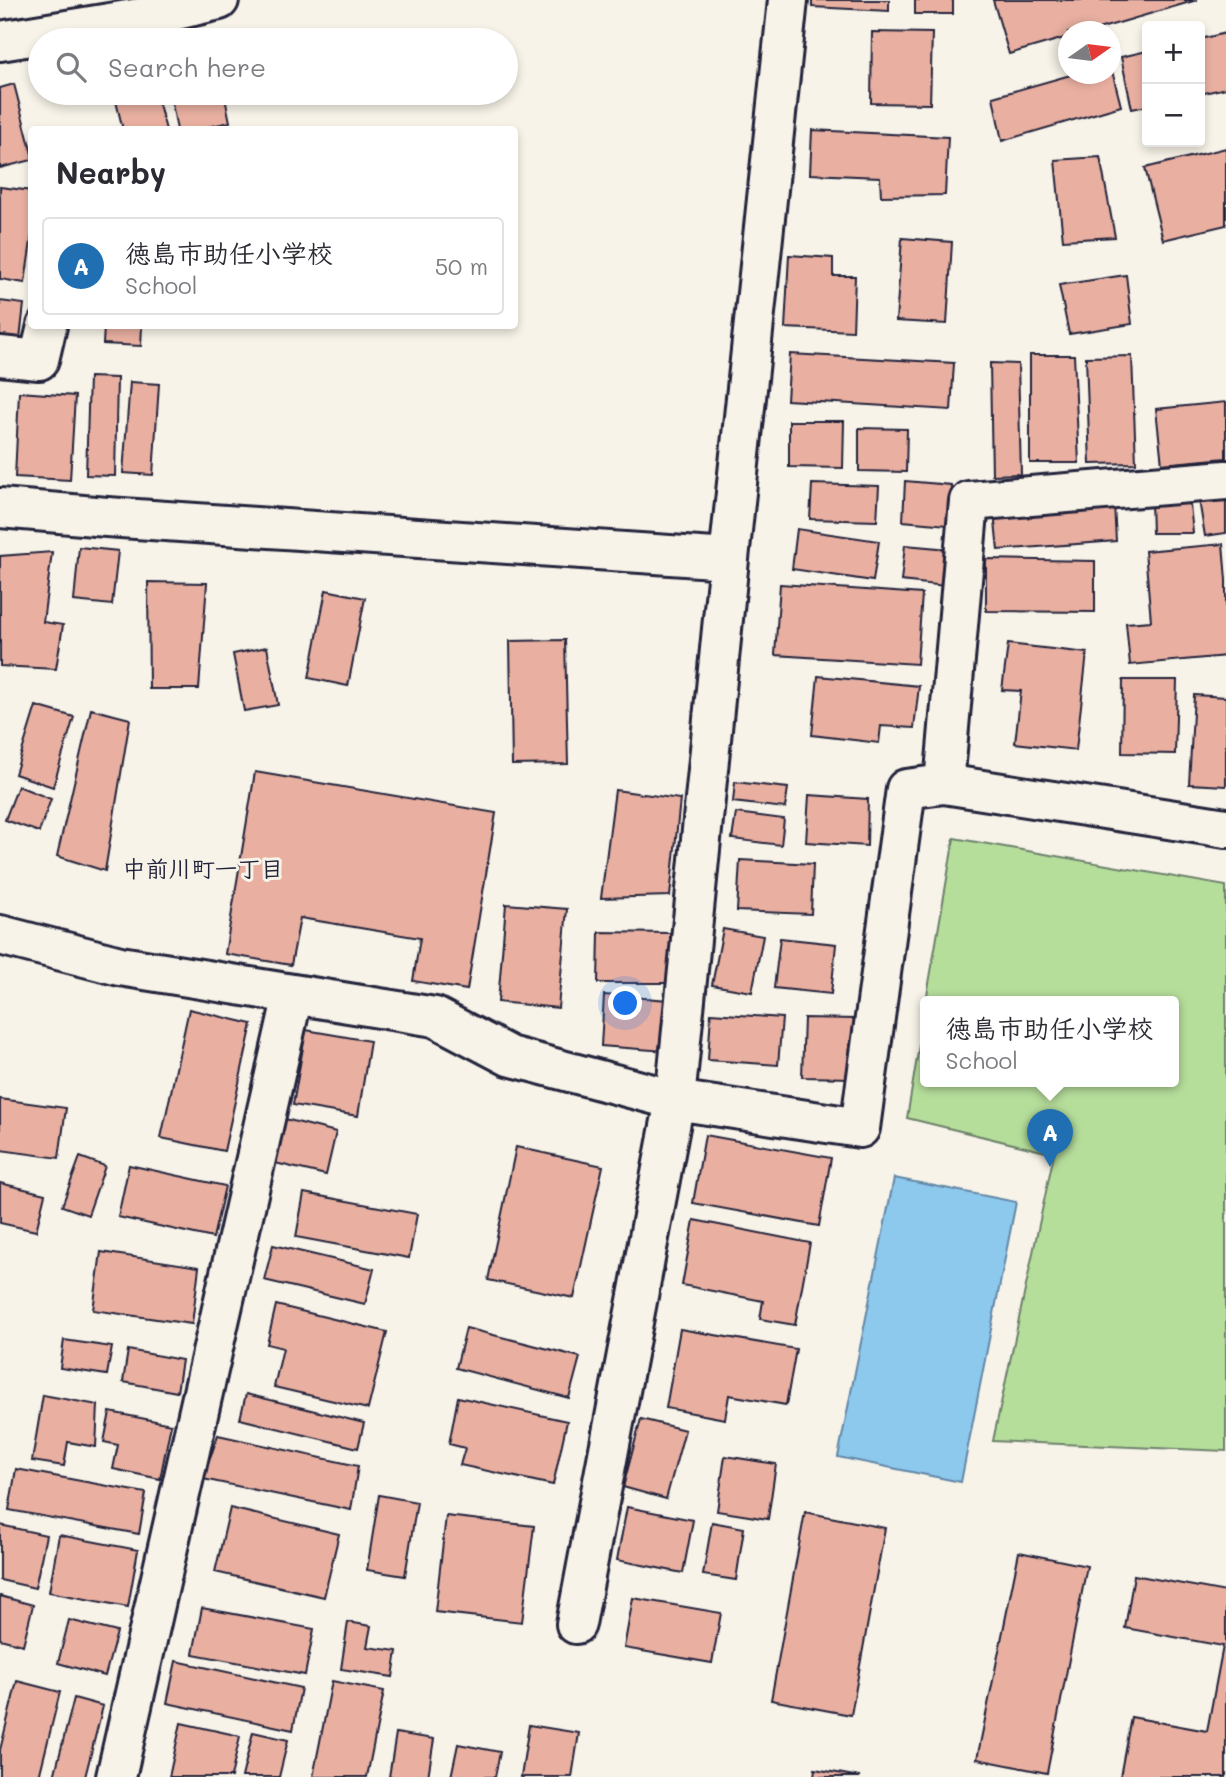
<!DOCTYPE html>
<html lang="en">
<head>
<meta charset="utf-8">
<style>
	body { margin:0; font-family:Mali,"Klee One",sans-serif; background:#f7f7f7; color:#2b2b33 }
	.controls { position:absolute; right:21px; top:21px; display:grid; overflow:hidden; border-radius:7px; box-shadow:0 4px 10px #0003 }
	.controls button { width:63px; height:63px; display:grid; place-items:center; padding:0; border:0; border-bottom:2px solid #e1e1e2; background:#fff; color:#2b2b33; font:35px sans-serif }
	.compass { position:absolute; left:1058px; top:21px; width:63px; height:63px; border-radius:50%; background:#fff; box-shadow:0 4px 10px #0003; rotate:76deg }
	.you { position:absolute; left:626px; top:1004px; width:24px; height:24px; margin:-18px; border:5px solid #fff; border-radius:50%; background:#1a73e8; box-shadow:0 0 0 10px #1a73e833 }
	.badge { display:grid; place-items:center; width:46px; height:46px; border-radius:50%; background:#1f6fb2; color:#fff; font-size:23px; font-weight:700 }
	.pin { position:absolute; translate:-50% -58px; filter:drop-shadow(0 2px 4px #0008) }
	.pin::after { content:''; position:absolute; top:37px; width:24px; height:21px; background:inherit; clip-path:polygon(0 0,100% 0,50% 100%) }
	.popup { position:absolute; left:920px; top:996px; width:259px; height:91px; box-sizing:border-box; display:grid; place-content:center; border-radius:7px; background:#fff; filter:drop-shadow(0 2px 5px #0005); font-size:23px; white-space:nowrap; color:#7c7c81 }
	.popup b { font-size:26px; color:#2b2b33 }
	.popup::after { content:''; position:absolute; left:50%; top:100%; margin-left:-14px; border:14px solid transparent; border-top-color:#fff }
	.list { margin:0; padding:0; list-style:none }
	h2 { display:flex; justify-content:space-between; align-items:center; height:91px; margin:0; padding:0 28px; font-size:30px }
	h2 small { font-size:23px; font-weight:400; color:#7c7c81 }
	.list li { display:grid; grid-template-columns:46px 1fr auto; gap:21px; align-items:center; box-sizing:border-box; height:98px; margin:0 14px 14px; padding:0 14px; border:2px solid #e1e1e2; border-radius:7px }
	.list b { display:block; font-size:26px; white-space:nowrap }
	.list p { margin:0; font-size:23px; white-space:nowrap; color:#7c7c81 }
	.list em { font-size:23px; font-style:normal; color:#7c7c81 }
	.icon { flex:none; width:38px; height:38px; fill:none; stroke:currentColor; stroke-width:2; stroke-linecap:round; stroke-linejoin:round }
	.map { position:relative; flex:none; width:1226px; height:1777px; overflow:hidden }
	.search { position:absolute; background:#fff; box-shadow:0 4px 10px #0003; left:28px; top:28px; width:490px; height:77px; display:flex; align-items:center; gap:18px; box-sizing:border-box; padding:0 24px; border-radius:38px; color:#7c7c81; font-size:26px }
	.panel { position:absolute; background:#fff; box-shadow:0 4px 10px #0003; left:28px; top:126px; width:490px; height:203px; border-radius:7px }
	.map>svg:first-child { display:block }
	.green { fill:#b6de9b; stroke:#6c806b; stroke-width:2 }
	.water { fill:#8dc9ed; stroke:#6286a6; stroke-width:2 }
	.building { fill:#e9b0a1; stroke:#22223b; stroke-width:2 }
	.lines { fill:none; stroke-linecap:round; stroke-linejoin:round }
	.minor-casing { stroke:#22223b; stroke-width:44 }
	.minor { stroke:#f7f3e8; stroke-width:38 }
	.labels { text-anchor:middle; stroke-width:6; stroke-linejoin:round; paint-order:stroke }
	.neighbourhood-label { font-size:23px; font-weight:bold; fill:#22223b; stroke:#f7f3e8 }
</style>
</head>
<body>
<div class="map">
<svg width="1226" height="1777" viewBox="0 0 1226 1777">
	<rect width="100%" height="100%" fill="#f7f3e8"/>
	<filter id="ink" filterUnits="userSpaceOnUse"><feTurbulence type="fractalNoise" baseFrequency=".0143" numOctaves="2"/><feDisplacementMap in="SourceGraphic" scale="14" xChannelSelector="R" yChannelSelector="G"/><feConvolveMatrix kernelMatrix="1 2 1 2 8 2 1 2 1" color-interpolation-filters="sRGB"/></filter>
	<g filter="url(#ink)">
		<path class="green" d="M 954,838 L 1226,886 L 1226,1451 L 993,1441 L 1054,1154 L 907,1118 L 926,1004 L 926,1081 L 1174,1081 L 1174,1001 L 926,1001 Z"/>
		<path class="water" d="M 894,1178 L 1016,1202 L 961,1482 L 838,1457 Z"/>
		<path class="building" d="M 812,0 L 889,0 L 889,11 L 812,7 Z
			M 915,0 L 953,0 L 953,14 L 915,14 Z
			M 993,0 L 1197,0 L 1088,32 L 1068,32 L 1068,37 L 1009,54 Z
			M 872,32 L 932,33 L 930,104 L 871,103 Z
			M 1226,33 L 1226,88 L 1200,94 L 1200,39 Z
			M 1147,51 L 1147,106 L 1132,109 L 1121,57 Z
			M 1110,63 L 1121,106 L 1002,141 L 993,97 L 1074,74 L 1110,74 Z
			M 14,84 L 32,154 L 32,160 L 0,168 L 0,88 Z
			M 114,93 L 156,93 L 166,130 L 123,130 Z
			M 170,93 L 224,93 L 230,122 L 194,130 L 177,130 Z
			M 812,130 L 948,137 L 945,195 L 881,196 L 880,177 L 810,174 Z
			M 1226,148 L 1226,225 L 1163,240 L 1145,168 Z
			M 1100,157 L 1115,237 L 1063,240 L 1055,160 Z
			M 0,187 L 32,191 L 32,234 L 25,283 L 0,279 Z
			M 902,238 L 952,242 L 947,324 L 896,321 Z
			M 789,255 L 833,258 L 833,276 L 855,276 L 853,331 L 785,328 Z
			M 1126,275 L 1132,324 L 1069,334 L 1059,285 Z
			M 0,301 L 24,304 L 20,339 L 0,337 Z
			M 104,326 L 142,326 L 141,346 L 103,344 Z
			M 790,354 L 954,363 L 951,410 L 787,400 Z
			M 1030,355 L 1074,355 L 1079,463 L 1030,463 Z
			M 1132,356 L 1136,463 L 1090,464 L 1086,357 Z
			M 990,363 L 1018,364 L 1021,474 L 992,475 Z
			M 89,377 L 117,378 L 115,476 L 86,475 Z
			M 130,382 L 159,384 L 153,475 L 123,473 Z
			M 19,392 L 75,396 L 70,480 L 15,477 Z
			M 1226,402 L 1226,458 L 1162,464 L 1156,409 Z
			M 789,421 L 844,421 L 843,468 L 789,467 Z
			M 859,428 L 907,429 L 906,472 L 859,471 Z
			M 905,481 L 951,485 L 948,525 L 903,521 Z
			M 812,484 L 879,486 L 877,521 L 810,519 Z
			M 1189,496 L 1193,533 L 1152,533 L 1151,502 Z
			M 1226,497 L 1226,533 L 1205,536 L 1199,500 Z
			M 1114,504 L 1116,541 L 998,550 L 994,513 Z
			M 797,529 L 879,541 L 873,581 L 792,569 Z
			M 1223,544 L 1226,580 L 1226,656 L 1130,665 L 1126,623 L 1151,621 L 1145,551 Z
			M 905,545 L 949,549 L 945,586 L 901,581 Z
			M 79,547 L 118,551 L 112,605 L 74,601 Z
			M 52,552 L 43,622 L 63,625 L 56,669 L 0,666 L 0,556 Z
			M 986,559 L 1095,561 L 1095,612 L 986,611 Z
			M 148,582 L 207,583 L 199,689 L 149,689 Z
			M 780,584 L 922,594 L 917,664 L 775,655 Z
			M 326,590 L 365,598 L 348,686 L 309,678 Z
			M 565,640 L 568,764 L 512,765 L 510,641 Z
			M 1008,644 L 1087,653 L 1076,750 L 1015,743 L 1021,691 L 1002,690 Z
			M 267,647 L 278,705 L 244,711 L 233,654 Z
			M 818,676 L 919,686 L 914,728 L 881,726 L 879,743 L 812,735 Z
			M 1123,680 L 1177,680 L 1175,754 L 1122,753 Z
			M 1194,695 L 1226,697 L 1226,786 L 1189,784 Z
			M 36,706 L 74,717 L 53,787 L 15,774 Z
			M 91,709 L 130,719 L 105,871 L 57,856 Z
			M 255,772 L 496,813 L 467,990 L 413,981 L 420,938 L 300,918 L 291,965 L 225,954 Z
			M 735,782 L 788,788 L 785,808 L 733,802 Z
			M 18,786 L 51,799 L 39,832 L 5,820 Z
			M 615,790 L 680,799 L 670,896 L 601,898 Z
			M 809,795 L 868,799 L 867,846 L 806,842 Z
			M 736,813 L 784,819 L 781,845 L 732,839 Z
			M 740,860 L 813,864 L 811,914 L 737,911 Z
			M 506,904 L 567,909 L 558,1008 L 498,1002 Z
			M 723,929 L 763,936 L 752,992 L 712,985 Z
			M 599,932 L 670,933 L 670,983 L 598,983 Z
			M 780,938 L 836,944 L 831,994 L 774,988 Z
			M 604,995 L 669,1000 L 665,1051 L 601,1046 Z
			M 189,1009 L 252,1024 L 224,1151 L 161,1138 Z
			M 711,1013 L 782,1018 L 778,1065 L 708,1060 Z
			M 804,1018 L 856,1019 L 854,1078 L 802,1077 Z
			M 306,1030 L 370,1041 L 358,1116 L 293,1105 Z
			M 0,1099 L 66,1108 L 59,1158 L 0,1150 Z
			M 285,1119 L 336,1132 L 326,1175 L 275,1163 Z
			M 705,1135 L 831,1158 L 819,1226 L 693,1203 Z
			M 516,1147 L 603,1166 L 574,1298 L 488,1280 Z
			M 80,1157 L 105,1166 L 88,1215 L 62,1206 Z
			M 129,1165 L 225,1186 L 213,1238 L 118,1217 Z
			M 0,1183 L 45,1194 L 36,1231 L 0,1223 Z
			M 304,1193 L 417,1214 L 409,1258 L 296,1237 Z
			M 694,1220 L 810,1243 L 795,1325 L 760,1319 L 763,1301 L 682,1285 Z
			M 273,1245 L 374,1269 L 365,1304 L 264,1280 Z
			M 101,1252 L 199,1267 L 192,1324 L 93,1310 Z
			M 276,1305 L 387,1332 L 368,1409 L 274,1387 L 283,1348 L 267,1344 Z
			M 466,1328 L 580,1357 L 569,1398 L 456,1368 Z
			M 680,1329 L 796,1349 L 786,1405 L 729,1395 L 725,1419 L 666,1408 Z
			M 64,1340 L 112,1347 L 107,1375 L 60,1368 Z
			M 128,1350 L 182,1360 L 177,1392 L 123,1382 Z
			M 246,1394 L 364,1423 L 358,1448 L 240,1419 Z
			M 43,1395 L 98,1405 L 96,1447 L 68,1442 L 64,1466 L 32,1461 Z
			M 458,1397 L 567,1421 L 553,1485 L 460,1465 L 465,1448 L 449,1444 Z
			M 110,1412 L 171,1424 L 160,1479 L 113,1469 L 118,1445 L 104,1442 Z
			M 641,1419 L 685,1430 L 666,1499 L 623,1487 Z
			M 218,1435 L 358,1466 L 351,1510 L 203,1479 Z
			M 725,1456 L 776,1464 L 768,1519 L 717,1511 Z
			M 16,1469 L 146,1493 L 139,1534 L 9,1510 Z
			M 379,1495 L 417,1502 L 405,1576 L 367,1570 Z
			M 627,1507 L 693,1520 L 683,1573 L 617,1560 Z
			M 230,1508 L 339,1534 L 324,1597 L 215,1572 Z
			M 805,1512 L 885,1528 L 851,1715 L 771,1700 Z
			M 446,1516 L 534,1526 L 522,1622 L 435,1612 Z
			M 712,1522 L 744,1528 L 736,1580 L 703,1575 Z
			M 0,1525 L 46,1535 L 35,1588 L 0,1580 Z
			M 59,1535 L 138,1550 L 128,1607 L 49,1592 Z
			M 1019,1552 L 1087,1566 L 1047,1773 L 977,1759 Z
			M 1134,1575 L 1226,1592 L 1226,1777 L 1120,1777 L 1131,1717 L 1207,1731 L 1223,1646 L 1125,1628 Z
			M 0,1596 L 33,1605 L 23,1645 L 0,1639 Z
			M 633,1598 L 721,1613 L 712,1663 L 624,1648 Z
			M 202,1608 L 314,1629 L 305,1675 L 193,1654 Z
			M 69,1620 L 117,1632 L 105,1676 L 58,1663 Z
			M 348,1622 L 371,1626 L 367,1647 L 397,1651 L 393,1677 L 341,1669 Z
			M 176,1661 L 301,1688 L 293,1730 L 167,1703 Z
			M 17,1681 L 60,1692 L 39,1777 L 0,1777 L 0,1750 Z
			M 332,1681 L 384,1691 L 367,1777 L 313,1777 Z
			M 74,1698 L 103,1706 L 85,1777 L 54,1777 Z
			M 181,1723 L 240,1736 L 231,1777 L 169,1777 Z
			M 529,1725 L 579,1733 L 572,1777 L 521,1777 Z
			M 253,1732 L 288,1740 L 279,1777 L 242,1777 Z
			M 396,1733 L 434,1739 L 428,1777 L 389,1777 Z
			M 458,1744 L 500,1752 L 495,1777 L 451,1777 Z
			M 815,1769 L 860,1777 L 814,1777 Z"/>
		<g class="lines">
			<defs>
				<path id="minor" d="M 0,41 L 146,17 L 219,0
					M 0,356 L 39,360 L 47,326
					M 0,508 L 107,517 L 729,559 L 675,1100 L 509,1056 L 435,1017 L 120,966 L 0,935
					M 729,559 L 788,0
					M 944,784 L 1226,828
					M 576,1624 L 675,1100 L 860,1128 L 906,789 L 944,784 L 969,501 L 1226,480
					M 116,1777 L 293,995"/>
			</defs>
			<use href="#minor" class="minor-casing"/>
			<use href="#minor" class="minor"/>
		</g>
	</g>
	<g class="labels">
		<g class="neighbourhood-label">
			<text x="203" y="877">中前川町一丁目</text>
		</g>
	</g>
</svg>
<div class="controls">
<button>+</button>
<button>−</button>
</div>
<svg class="compass" viewBox="-18 -18 36 36"><path d="M0-13l5 13h-10z" fill="#e53935"/><path d="M0 13l5-13h-10z" fill="#7c7c81"/></svg>
<div class="you"></div>
<div class="pin badge" style="left:1050px;top:1167px">A</div>
<div class="popup"><b>徳島市助任小学校</b>School</div>
<div class="search"><svg class="icon" aria-label="search" viewBox="0 0 24 24"><circle cx="10" cy="10" r="6"/><path d="M15 15l6 6"/></svg>Search here</div>
<section class="panel">
<h2>Nearby<small></small></h2>
<ul class="list">
<li><span class="badge">A</span><div><b>徳島市助任小学校</b><p>School</p></div><em>50 m</em></li>
</ul>
</section>
</div>
</body>
</html>
